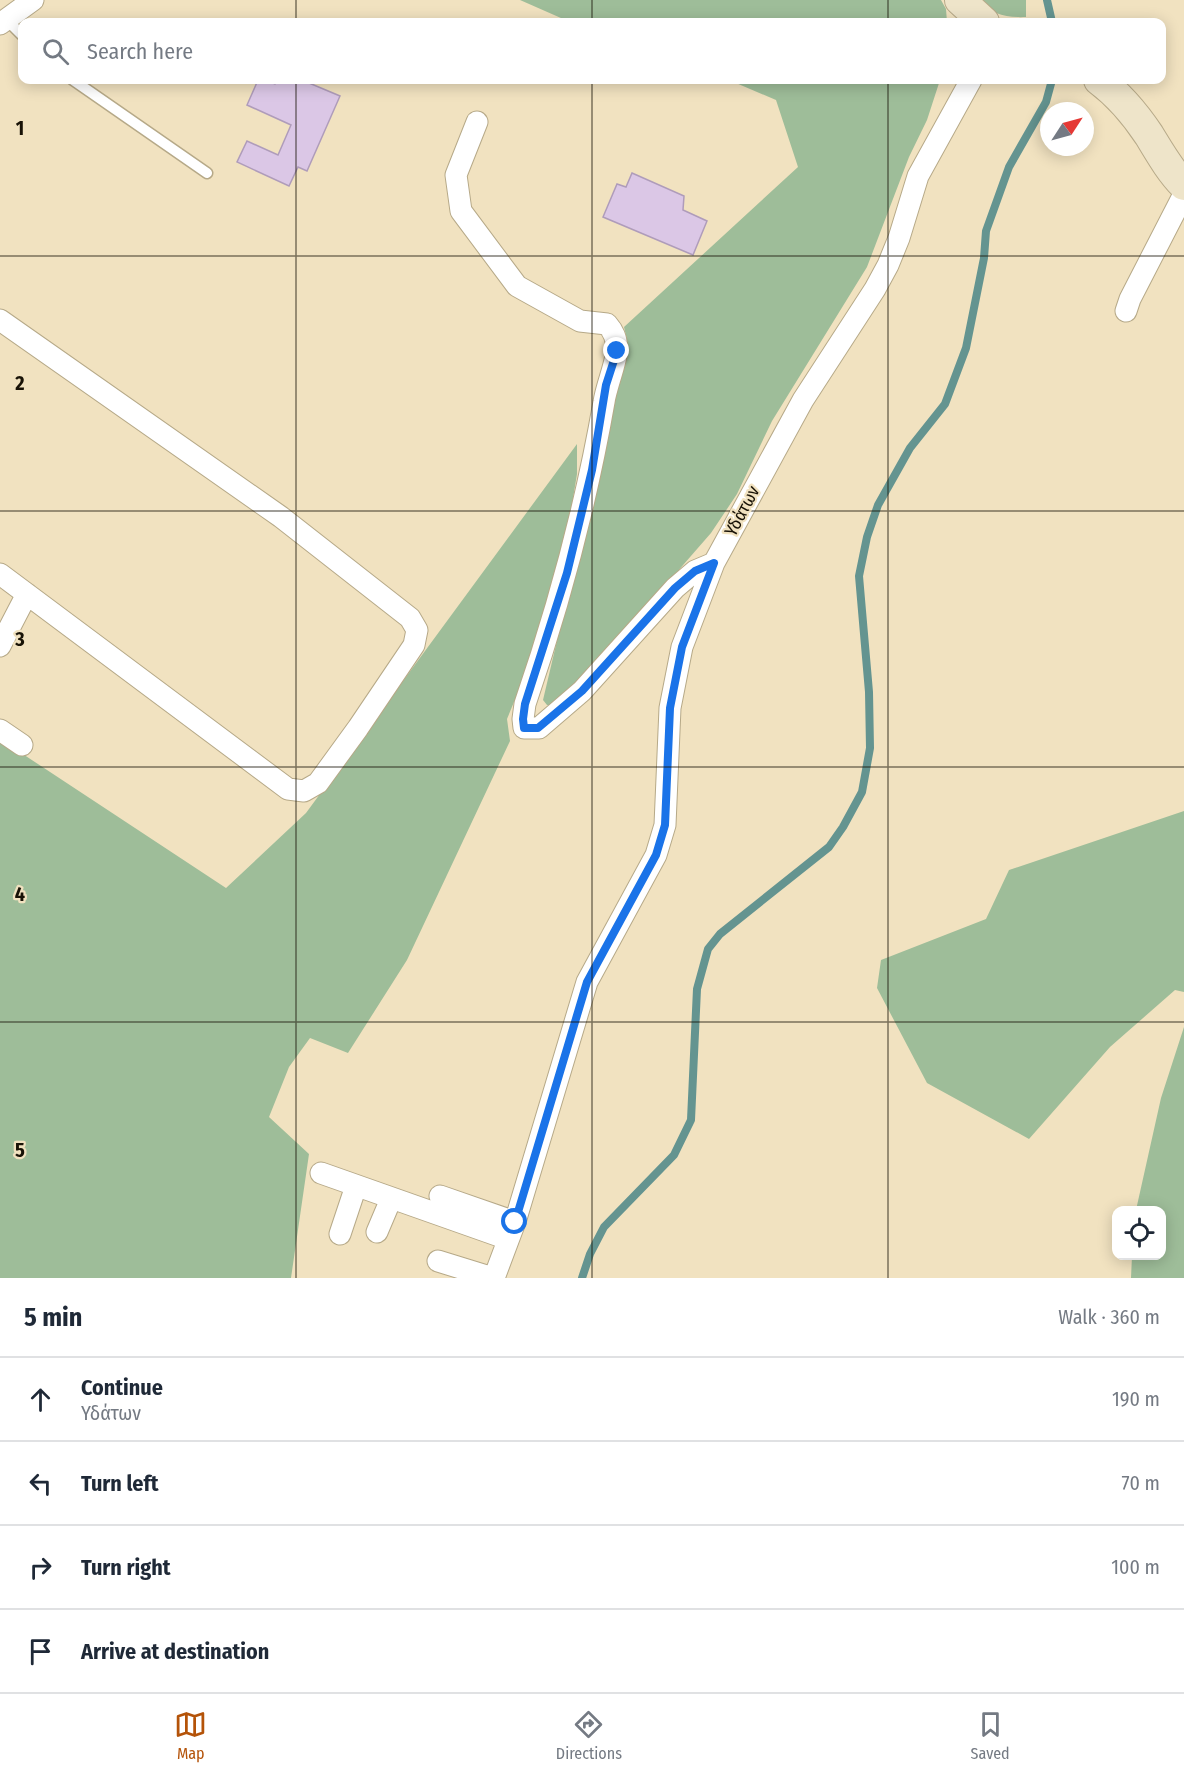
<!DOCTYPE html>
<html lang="en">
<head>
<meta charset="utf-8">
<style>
	body { margin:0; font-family:"Fira Sans Condensed",sans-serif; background:#f6f6f7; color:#1f2937 }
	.controls { position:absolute; right:18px; bottom:18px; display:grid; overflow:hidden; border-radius:12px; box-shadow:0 3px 15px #0003 }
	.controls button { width:54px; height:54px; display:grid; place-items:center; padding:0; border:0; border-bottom:2px solid #e0e1e3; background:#fff; color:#1f2937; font:30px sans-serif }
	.compass { position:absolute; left:1040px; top:102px; width:54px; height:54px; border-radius:50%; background:#fff; box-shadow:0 3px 15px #0003; rotate:54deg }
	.stop { position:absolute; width:18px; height:18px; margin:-14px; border:4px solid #1a73e8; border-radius:50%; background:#fff }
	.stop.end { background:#1a73e8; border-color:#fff; box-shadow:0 2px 6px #0008 }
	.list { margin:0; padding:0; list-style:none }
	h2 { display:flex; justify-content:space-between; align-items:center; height:78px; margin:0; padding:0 24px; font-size:26px }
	h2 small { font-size:20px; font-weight:400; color:#747a83 }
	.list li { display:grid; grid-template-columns:39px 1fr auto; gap:18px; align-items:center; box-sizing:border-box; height:84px; padding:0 24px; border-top:2px solid #e0e1e3 }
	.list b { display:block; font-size:22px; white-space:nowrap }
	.list p { margin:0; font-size:20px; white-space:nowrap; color:#747a83 }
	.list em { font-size:20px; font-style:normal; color:#747a83 }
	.icon { flex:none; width:33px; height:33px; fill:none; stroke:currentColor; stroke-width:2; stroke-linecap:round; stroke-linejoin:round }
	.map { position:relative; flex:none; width:1184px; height:1278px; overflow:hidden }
	.search { position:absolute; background:#fff; box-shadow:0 3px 15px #0003; left:18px; right:18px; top:18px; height:66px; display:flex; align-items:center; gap:15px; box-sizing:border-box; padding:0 21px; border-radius:12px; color:#747a83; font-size:22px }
	.sheet { height:414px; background:#fff }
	nav { display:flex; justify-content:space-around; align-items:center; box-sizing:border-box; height:84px; border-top:2px solid #e0e1e3; background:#fff; font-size:16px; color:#747a83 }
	nav a { display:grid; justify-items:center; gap:3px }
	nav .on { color:#b45309 }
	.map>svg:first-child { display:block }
	.green { fill:#9ebd99 }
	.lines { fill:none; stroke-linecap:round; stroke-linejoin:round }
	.stream { stroke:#649490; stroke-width:8 }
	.building { fill:#dbc7e6; stroke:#af9cba; stroke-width:1.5 }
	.service-casing { stroke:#b6a988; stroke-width:13 }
	.minor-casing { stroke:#b6a988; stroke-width:23 }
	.secondary-casing { stroke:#b6a988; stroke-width:32 }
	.service { stroke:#fff; stroke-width:10 }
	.minor { stroke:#fff; stroke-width:21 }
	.secondary { stroke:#eee4c9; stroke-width:30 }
	.route { stroke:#1a73e8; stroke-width:8 }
	.grid { fill:none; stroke:#181206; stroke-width:1.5; stroke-opacity:0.55 }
	.labels { text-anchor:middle; stroke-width:4.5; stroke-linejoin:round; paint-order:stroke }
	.street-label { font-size:18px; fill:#181206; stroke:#f1e2c0 }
	.grid-label { font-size:20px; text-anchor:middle; font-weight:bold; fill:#181206; stroke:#f1e2c0; stroke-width:4.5; stroke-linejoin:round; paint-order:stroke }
</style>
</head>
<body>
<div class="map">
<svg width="1184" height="1278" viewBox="0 0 1184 1278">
	<rect width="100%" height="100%" fill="#f1e2c0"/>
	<path class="green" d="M 520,0 L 941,0 L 946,9 L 947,22 L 570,22 Z
		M 976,0 L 1026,0 L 1026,17 C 1006,18 992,14 976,0 Z
		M 729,80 L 940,80 L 927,120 L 909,157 L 867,267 L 772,421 L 737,494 L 711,533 L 677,572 L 574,687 L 556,705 L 547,705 L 543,700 L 593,488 L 613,390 L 628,344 L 624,327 L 798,167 L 776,100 Z
		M 577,444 L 577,474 L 561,572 L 528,668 L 507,719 L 510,741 L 407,960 L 348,1053 L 310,1038 L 289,1067 L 269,1117 L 309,1154 L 291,1278 L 0,1278 L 0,739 L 226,888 L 306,813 Z
		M 1184,811 L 1184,992 L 1175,990 L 1110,1047 L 1029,1139 L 927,1083 L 877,988 L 881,960 L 986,919 L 1009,870 Z
		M 1184,1027 L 1184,1278 L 1131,1278 L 1132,1256 L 1162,1256 L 1162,1210 L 1136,1210 L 1161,1098 Z"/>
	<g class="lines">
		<path class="stream" d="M 1047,0 L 1052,22
			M 582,1278 L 590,1254 L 604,1227 L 674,1155 L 691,1120 L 697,989 L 708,949 L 720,934 L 829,847 L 843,827 L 862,792 L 870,748 L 869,692 L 859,576 L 867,537 L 878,505 L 910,448 L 945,404 L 966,348 L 984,258 L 986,231 L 1009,167 L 1046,102 L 1052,80"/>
	</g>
	<path class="building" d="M 258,80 L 264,80 L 275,84 L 279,80 L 302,80 L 340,96 L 307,171 L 298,167 L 289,186 L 237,162 L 247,141 L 278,155 L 291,125 L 247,105 Z
		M 632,173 L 684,196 L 683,210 L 707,221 L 693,255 L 603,217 L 617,184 L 626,187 Z"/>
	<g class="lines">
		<defs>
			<path id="service" d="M 6,19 L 22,35
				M 73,80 L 207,173"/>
			<path id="minor" d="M 0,24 L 33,0
				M 477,122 L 456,175 L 461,211 L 517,286 L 580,321 L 607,324 C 614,332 616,338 617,348 C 617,361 606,387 604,402 C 586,505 559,605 525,704 L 523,719 L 524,728 L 539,728 L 582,691 L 675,588 L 695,571 L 714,563
				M 1126,311 L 1130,299 L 1184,194
				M 0,320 L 281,517 L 410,618 L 417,630 L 414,645 L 358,728 L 318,783 L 304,791 L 288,789 L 0,574
				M 0,646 L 27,594
				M 0,730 L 22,745
				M 321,1173 L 508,1239
				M 440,1196 L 515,1222
				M 377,1232 L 391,1199
				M 340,1234 L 356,1186
				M 438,1261 L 493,1278
				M 494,1278 L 515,1222 L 587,982 L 656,855 L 665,825 L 670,708 L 682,647 L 714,563 L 803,400 L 875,289 L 888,265 L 899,238 L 918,176 L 971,80"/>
			<path id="secondary" d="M 960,0 L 984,22
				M 1099,80 C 1119,95 1135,114 1149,135 C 1160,153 1170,171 1184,185"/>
		</defs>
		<use href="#service" class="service-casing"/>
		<use href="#minor" class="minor-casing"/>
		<use href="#secondary" class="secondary-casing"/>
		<use href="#service" class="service"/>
		<use href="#minor" class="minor"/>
		<use href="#secondary" class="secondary"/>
	</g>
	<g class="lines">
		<path class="route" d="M 515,1222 L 587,982 L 656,855 L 665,825 L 670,708 L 682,647 L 714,563 L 695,571 L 675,588 L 582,691 L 538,728 L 524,728 L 523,719 L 525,704 L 567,573 L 592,470 L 606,385 L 617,351"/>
	</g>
	<path class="grid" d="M 296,0 L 296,22M 592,0 L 592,22M 888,0 L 888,22M 296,80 L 296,1278M 592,80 L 592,1278M 888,80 L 888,1278M 0,256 L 1184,256M 0,511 L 1184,511M 0,767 L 1184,767M 0,1022 L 1184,1022"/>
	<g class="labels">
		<g class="street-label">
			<text transform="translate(742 511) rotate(-62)" y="6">Υδάτων</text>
		</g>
	</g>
	<g class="grid-label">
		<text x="20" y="135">1</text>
		<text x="20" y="390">2</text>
		<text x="20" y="646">3</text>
		<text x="20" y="901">4</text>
		<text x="20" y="1157">5</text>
	</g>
</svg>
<div class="controls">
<button><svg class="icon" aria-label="locate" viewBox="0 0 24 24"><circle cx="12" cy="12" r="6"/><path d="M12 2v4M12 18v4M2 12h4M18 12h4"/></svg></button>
</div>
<svg class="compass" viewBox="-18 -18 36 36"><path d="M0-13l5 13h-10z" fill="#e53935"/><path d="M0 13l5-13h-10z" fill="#747a83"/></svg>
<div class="stop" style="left:515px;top:1222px"></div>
<div class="stop end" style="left:617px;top:351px"></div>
<div class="search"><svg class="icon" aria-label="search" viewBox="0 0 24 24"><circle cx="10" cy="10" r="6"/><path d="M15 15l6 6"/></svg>Search here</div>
</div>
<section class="sheet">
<h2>5 min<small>Walk · 360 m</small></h2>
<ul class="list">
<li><svg class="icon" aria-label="ahead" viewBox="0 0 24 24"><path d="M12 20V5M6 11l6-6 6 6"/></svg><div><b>Continue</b><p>Υδάτων</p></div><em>190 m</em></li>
<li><svg class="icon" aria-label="left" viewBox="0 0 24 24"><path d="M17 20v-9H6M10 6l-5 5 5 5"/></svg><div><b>Turn left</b></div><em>70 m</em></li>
<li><svg class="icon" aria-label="right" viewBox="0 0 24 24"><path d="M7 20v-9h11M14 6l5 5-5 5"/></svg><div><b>Turn right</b></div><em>100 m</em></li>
<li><svg class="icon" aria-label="arrive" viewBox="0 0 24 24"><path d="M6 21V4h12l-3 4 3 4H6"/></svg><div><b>Arrive at destination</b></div></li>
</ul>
</section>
<nav>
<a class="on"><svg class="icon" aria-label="map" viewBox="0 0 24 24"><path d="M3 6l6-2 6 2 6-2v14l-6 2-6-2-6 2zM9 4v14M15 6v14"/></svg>Map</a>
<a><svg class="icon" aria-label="directions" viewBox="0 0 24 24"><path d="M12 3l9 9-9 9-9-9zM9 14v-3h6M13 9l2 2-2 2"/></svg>Directions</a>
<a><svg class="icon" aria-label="saved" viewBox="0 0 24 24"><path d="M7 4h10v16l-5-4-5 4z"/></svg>Saved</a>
</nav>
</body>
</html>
